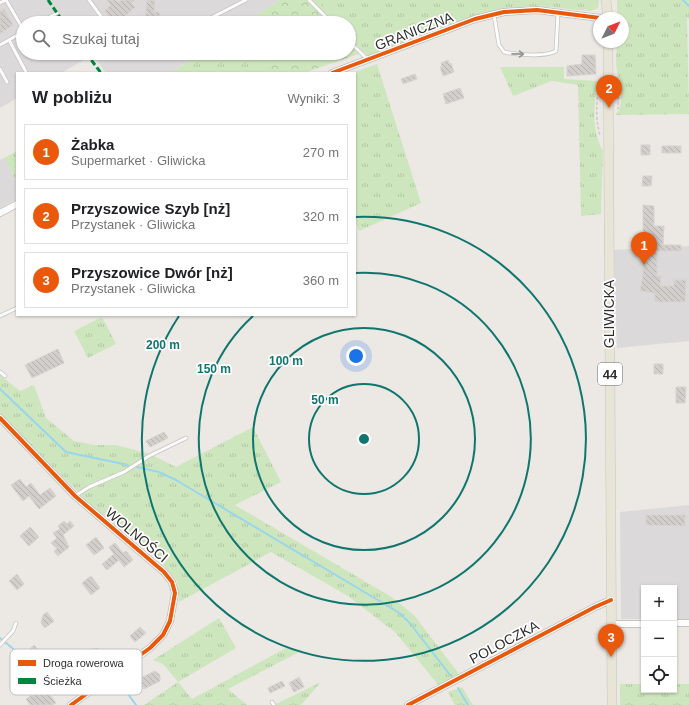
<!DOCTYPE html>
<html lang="pl">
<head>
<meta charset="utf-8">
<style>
	body { margin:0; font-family:Helvetica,sans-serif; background:#f6f6f6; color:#202124 }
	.controls { position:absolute; right:12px; bottom:12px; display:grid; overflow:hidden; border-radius:0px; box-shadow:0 1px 3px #0004 }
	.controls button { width:36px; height:36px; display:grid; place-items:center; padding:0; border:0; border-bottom:1px solid #e0e0e0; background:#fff; color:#202124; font:20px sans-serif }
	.compass { position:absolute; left:593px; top:12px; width:36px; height:36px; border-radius:50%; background:#fff; box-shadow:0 1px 3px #0004; rotate:48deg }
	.you { position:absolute; left:356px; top:356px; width:14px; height:14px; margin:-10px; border:3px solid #fff; border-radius:50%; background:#1a73e8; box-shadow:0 0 0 6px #1a73e833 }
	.badge { display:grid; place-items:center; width:26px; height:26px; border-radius:50%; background:#ea580c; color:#fff; font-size:13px; font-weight:700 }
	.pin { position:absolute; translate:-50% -33px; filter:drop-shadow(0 1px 2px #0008) }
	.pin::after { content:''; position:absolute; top:21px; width:14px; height:12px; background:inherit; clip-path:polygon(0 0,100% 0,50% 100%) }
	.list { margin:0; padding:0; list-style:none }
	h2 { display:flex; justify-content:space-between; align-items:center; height:52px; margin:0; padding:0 16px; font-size:17px }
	h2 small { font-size:13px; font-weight:400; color:#757577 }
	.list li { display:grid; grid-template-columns:26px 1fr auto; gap:12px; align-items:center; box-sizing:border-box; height:56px; margin:0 8px 8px; padding:0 8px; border:1px solid #e0e0e0; border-radius:0px }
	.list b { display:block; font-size:15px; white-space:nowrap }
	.list p { margin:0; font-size:13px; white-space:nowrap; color:#757577 }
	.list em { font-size:13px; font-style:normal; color:#757577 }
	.icon { flex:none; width:22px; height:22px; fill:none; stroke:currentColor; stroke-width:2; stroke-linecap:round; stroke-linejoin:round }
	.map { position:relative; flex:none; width:689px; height:705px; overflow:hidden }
	.search { position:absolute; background:#fff; box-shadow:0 1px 3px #0004; left:16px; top:16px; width:340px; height:44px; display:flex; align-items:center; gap:10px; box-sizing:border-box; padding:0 14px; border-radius:22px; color:#757577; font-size:15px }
	.panel { position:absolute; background:#fff; box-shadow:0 1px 3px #0004; left:16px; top:72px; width:340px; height:244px; border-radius:0px }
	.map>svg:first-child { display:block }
	.industrial { fill:#dcd9db }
	.grass { fill:url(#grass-tufts) }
	.forest { fill:url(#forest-crowns) }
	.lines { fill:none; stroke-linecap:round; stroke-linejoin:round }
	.stream { stroke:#99d6ec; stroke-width:2 }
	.building { fill:url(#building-back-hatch); stroke:#d7d4d0 }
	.service-casing { stroke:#c5c4c5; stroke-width:4.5 }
	.minor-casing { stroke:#c5c4c5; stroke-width:8 }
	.primary-casing { stroke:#c6c5c4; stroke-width:10 }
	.path { stroke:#c9c9c8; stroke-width:1.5; stroke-dasharray:3 2; stroke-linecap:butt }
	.service { stroke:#fcfcfb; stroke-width:3 }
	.minor { stroke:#fcfcfb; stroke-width:6 }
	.primary { stroke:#e8e4d6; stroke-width:9 }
	.quiet { stroke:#00873e; stroke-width:3; stroke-dasharray:6 3; stroke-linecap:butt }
	.cycleway-casing { stroke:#fff; stroke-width:6 }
	.cycleway { stroke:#e8590c; stroke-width:4 }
	.oneway { stroke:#959594 }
	.ring { fill:none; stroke:#0f766e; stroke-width:2 }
	.labels { text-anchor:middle; stroke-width:3.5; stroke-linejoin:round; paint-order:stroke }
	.shield { fill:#fff; stroke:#6d6d6d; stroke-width:1 }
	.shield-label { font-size:13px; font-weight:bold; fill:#2e2e2e }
	.street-label { font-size:14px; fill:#2e2e2e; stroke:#fff }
	.key { fill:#fff; stroke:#c0c0c0; stroke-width:1 }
	.key-label { font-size:11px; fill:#2e2e2e }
	.centre { fill:#0f766e; stroke:#fff; stroke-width:2 }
	.ring-label { font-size:12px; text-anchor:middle; font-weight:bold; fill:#0f766e; stroke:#fff; stroke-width:3.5; stroke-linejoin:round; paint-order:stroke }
</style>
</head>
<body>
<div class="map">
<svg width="689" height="705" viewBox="0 0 689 705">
	<defs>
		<pattern id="grass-tufts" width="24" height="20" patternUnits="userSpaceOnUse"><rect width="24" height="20" fill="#cee6be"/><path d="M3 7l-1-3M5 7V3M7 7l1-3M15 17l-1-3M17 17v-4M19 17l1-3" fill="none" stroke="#b1c6a4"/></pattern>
		<pattern id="forest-crowns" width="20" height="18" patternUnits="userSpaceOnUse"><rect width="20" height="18" fill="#cee6be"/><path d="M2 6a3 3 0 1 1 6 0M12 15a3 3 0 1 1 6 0" fill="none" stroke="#b1c6a4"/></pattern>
		<pattern id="building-back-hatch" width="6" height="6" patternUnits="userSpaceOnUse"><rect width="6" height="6" fill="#d1cecb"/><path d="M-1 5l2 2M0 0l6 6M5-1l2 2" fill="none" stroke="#b4b1af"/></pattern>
	</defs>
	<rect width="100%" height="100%" fill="#ece8e4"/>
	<path class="industrial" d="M 0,0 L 280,0 L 245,23 L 23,23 L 23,53 L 200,53 L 171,73 L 106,73 L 93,55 L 61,73 L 17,73 L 17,98 L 0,108 Z
		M 4,158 L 17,181 L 17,199 L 0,208 L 0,160 Z
		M 689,246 L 689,341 L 617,348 L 614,250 Z
		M 689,505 L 689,619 L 674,619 L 674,588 L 644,588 L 644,619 L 621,619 L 620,512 Z"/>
	<path class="grass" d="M 320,0 L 599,0 L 598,8 L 591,11 C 572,10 552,6 533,6 C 476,9 421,34 369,58 L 349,34 L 349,23 L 339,23 Z
		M 617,0 L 689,0 L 689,19 L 687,17 L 689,114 L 616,115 C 625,102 620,86 617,71 C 615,62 617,51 617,42 L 623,42 L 623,18 L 617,18 Z
		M 200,53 L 250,53 L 269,73 L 171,73 Z
		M 377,64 L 421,203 L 359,231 L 355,220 L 355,73 L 352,73 Z
		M 500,67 L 564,67 L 564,79 L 597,81 C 594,103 591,131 603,151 L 601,214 L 581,216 L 578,85 L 552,81 L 513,96 Z
		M 17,151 L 17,181 L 4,158 Z
		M 102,317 L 116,344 L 88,358 L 74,331 Z
		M 0,375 L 20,391 L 34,385 L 46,418 L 74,441 L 94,445 L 116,445 L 150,454 L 176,467 L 253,427 L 281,482 L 235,505 L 390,596 L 414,615 L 459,674 L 439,686 L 396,633 L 348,596 L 271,552 L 179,602 L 177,581 L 159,560 L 88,502 L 0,414 Z
		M 219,618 L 236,648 L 178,682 L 192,699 L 286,648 L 303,650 L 228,689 L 247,705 L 144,705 L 178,682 L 163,664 L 153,660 Z
		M 321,682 L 301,705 L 274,705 Z
		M 620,684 L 644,684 L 644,690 L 674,690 L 674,684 L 689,684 L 689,705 L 620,705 Z
		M 462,687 L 473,705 L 455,705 L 448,692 Z"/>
	<path class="forest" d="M 280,0 L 320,0 L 339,23 L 245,23 Z
		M 349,34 L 364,52 L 304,73 L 269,73 L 250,53 L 349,53 Z"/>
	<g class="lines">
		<path class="stream" d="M 683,0 L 689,6
			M 0,389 L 66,452 L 128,465
			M 137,467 L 159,472 L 176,480 L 398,612 L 409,622 L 450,675
			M 0,638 L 17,652 L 31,672 L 40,677 L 84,651 L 97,649
			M 123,687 L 136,705
			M 458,688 L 468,705"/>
	</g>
	<path class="building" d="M 106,0 L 115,0 L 118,3 L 122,0 L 135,0 L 131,3 L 135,7 L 118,23 L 115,23 L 104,11 L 111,5 Z
		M 147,0 L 155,1 L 154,12 L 160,12 L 159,23 L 145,23 Z
		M 4,9 L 13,25 L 0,34 L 0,11 Z
		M 582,55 L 595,55 L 596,74 L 567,76 L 567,66 L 582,64 Z
		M 448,60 L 449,64 L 451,63 L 454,72 L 443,76 L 440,67 L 442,66 L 441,63 Z
		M 415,74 L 417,79 L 403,84 L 401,79 Z
		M 460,88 L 464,98 L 446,104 L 443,94 Z
		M 641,145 L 650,145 L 650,155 L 641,155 Z
		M 662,146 L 681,146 L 681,153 L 662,153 Z
		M 643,176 L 652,176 L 651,186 L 642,186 Z
		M 643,205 L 654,206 L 654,226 L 664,226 L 663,245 L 681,245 L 681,251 L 657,251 L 657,276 L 661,276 L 660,286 L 674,286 L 674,280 L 686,280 L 685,302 L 655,302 L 655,293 L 640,291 L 643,275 Z
		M 58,349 L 64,363 L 32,378 L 25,365 Z
		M 654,364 L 663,364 L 663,374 L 654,374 Z
		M 676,387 L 686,387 L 685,403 L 676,403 Z
		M 164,432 L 168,438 L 150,447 L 146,441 Z
		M 20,479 L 26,487 L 31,483 L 40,495 L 50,488 L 56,496 L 39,509 L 29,496 L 23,501 L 11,485 Z
		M 646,515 L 685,515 L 685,526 L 646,525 Z
		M 64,521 L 67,524 L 70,521 L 74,526 L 63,535 L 69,547 L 58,556 L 54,551 L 57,549 L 51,543 L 57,538 L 53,533 L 60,529 L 58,526 Z
		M 30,527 L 39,537 L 29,546 L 20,536 Z
		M 96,537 L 104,548 L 94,555 L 86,545 Z
		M 115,543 L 123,553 L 126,551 L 133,560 L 124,567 L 119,560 L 107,570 L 102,564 L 114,554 L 109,547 Z
		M 17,574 L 24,584 L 17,590 L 9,581 Z
		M 91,576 L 100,588 L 91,595 L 82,583 Z
		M 47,612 L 54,621 L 45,628 L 41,623 L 43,615 Z
		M 140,627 L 146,633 L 135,642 L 130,636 Z
		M 34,645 L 43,656 L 52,650 L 56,656 L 52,659 L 55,663 L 51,666 L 43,656 L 34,664 L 25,654 Z
		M 155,671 L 160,675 L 160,681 L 144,689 L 139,679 Z
		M 299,677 L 304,687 L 294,692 L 289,683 Z
		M 282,681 L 285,686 L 270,693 L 268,688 Z
		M 44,687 L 56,703 L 52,705 L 30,705 L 26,699 Z"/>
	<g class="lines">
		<defs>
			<path id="service" d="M 6,0 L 23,29
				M 89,0 L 106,23
				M 309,0 L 332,23
				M 0,3 L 6,0
				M 494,15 L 499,45 L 504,52 C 517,55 546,57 556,51 L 558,13
				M 39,23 L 57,13
				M 201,23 L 246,0
				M 9,40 L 26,72
				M 349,41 L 367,59
				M 0,45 L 23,32
				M 0,69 L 7,82
				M 0,316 L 17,308
				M 0,372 L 5,376
				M 75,496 L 89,487 L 124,472 L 149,456 L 186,438
				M 0,645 L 13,631 L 16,623
				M 272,702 L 274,705"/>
			<path id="minor" d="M 332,73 L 475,19 L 504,12 L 537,10 L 600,18
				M 0,213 L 17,204
				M 0,418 L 75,496 L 164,572 L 172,582 L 175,593 L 170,621 L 163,635 L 150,648 L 71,705
				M 674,623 L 689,623
				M 611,624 L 644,624
				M 408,705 L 595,607 L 611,600"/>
			<path id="primary" d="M 606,0 L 608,18
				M 608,42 L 612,705"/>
		</defs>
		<use href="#service" class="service-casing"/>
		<use href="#minor" class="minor-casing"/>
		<use href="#primary" class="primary-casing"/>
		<path class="path" d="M 596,24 L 599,27
			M 617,77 L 619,86 L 618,109
			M 600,82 C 596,100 595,118 600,135"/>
		<use href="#service" class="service"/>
		<use href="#minor" class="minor"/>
		<use href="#primary" class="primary"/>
		<path class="quiet" d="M 48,0 L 64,23
			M 86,53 L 101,73"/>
		<defs>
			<path id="cycleway" d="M 332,73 L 475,19 L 504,12 L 537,10 L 600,18
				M 0,418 L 75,496 L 164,572 L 172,582 L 175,593 L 170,621 L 163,635 L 150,648 L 71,705
				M 408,705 L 595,607 L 611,600"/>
		</defs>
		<use href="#cycleway" class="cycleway-casing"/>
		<use href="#cycleway" class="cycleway"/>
	</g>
	<defs><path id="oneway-shaft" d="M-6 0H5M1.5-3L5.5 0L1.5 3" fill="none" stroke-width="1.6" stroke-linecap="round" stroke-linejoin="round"/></defs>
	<use class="oneway" href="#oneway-shaft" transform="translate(518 54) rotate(1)"/>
	<g class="ring">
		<circle cx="364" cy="439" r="55"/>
		<circle cx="364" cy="439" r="111"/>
		<path d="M355 273A166 166 0 1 1 253 316"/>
		<path d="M356 217A222 222 0 1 1 179 316"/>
	</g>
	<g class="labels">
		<rect class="shield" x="598" y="363" width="24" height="22" rx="3"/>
		<g class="shield-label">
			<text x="610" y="379">44</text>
		</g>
		<g class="street-label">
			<text transform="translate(414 31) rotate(-21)" y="5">GRANICZNA</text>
			<text transform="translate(609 314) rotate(-90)" y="5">GLIWICKA</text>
			<text transform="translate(137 535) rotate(40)" y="5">WOLNOŚCI</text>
			<text transform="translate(504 642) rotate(-28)" y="5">POLOCZKA</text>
		</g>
	</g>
	<rect x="10" y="649" width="132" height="46" rx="6" class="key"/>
	<rect x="18" y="660" width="18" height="6" fill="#e8590c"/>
	<rect x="18" y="678" width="18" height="6" fill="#00873e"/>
	<g class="key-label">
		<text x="43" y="667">Droga rowerowa</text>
		<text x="43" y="685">Ścieżka</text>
	</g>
	<circle cx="364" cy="439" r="6" class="centre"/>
	<g class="ring-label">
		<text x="163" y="349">200 m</text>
		<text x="286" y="365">100 m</text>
		<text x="214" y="373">150 m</text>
		<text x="325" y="404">50 m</text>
	</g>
</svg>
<div class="controls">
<button>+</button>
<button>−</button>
<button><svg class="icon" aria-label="locate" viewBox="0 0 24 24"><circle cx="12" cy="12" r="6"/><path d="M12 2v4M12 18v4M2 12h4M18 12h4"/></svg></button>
</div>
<svg class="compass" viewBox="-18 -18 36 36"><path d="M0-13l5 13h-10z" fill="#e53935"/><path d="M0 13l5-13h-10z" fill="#757577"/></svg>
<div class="you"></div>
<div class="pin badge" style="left:644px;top:265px">1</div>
<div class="pin badge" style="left:609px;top:108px">2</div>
<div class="pin badge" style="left:611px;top:657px">3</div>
<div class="search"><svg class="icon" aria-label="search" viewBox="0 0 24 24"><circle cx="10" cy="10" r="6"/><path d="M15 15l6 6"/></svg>Szukaj tutaj</div>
<section class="panel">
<h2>W pobliżu<small>Wyniki: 3</small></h2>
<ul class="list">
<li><span class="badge">1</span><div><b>Żabka</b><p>Supermarket · Gliwicka</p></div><em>270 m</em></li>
<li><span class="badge">2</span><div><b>Przyszowice Szyb [nż]</b><p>Przystanek · Gliwicka</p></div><em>320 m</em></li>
<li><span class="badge">3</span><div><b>Przyszowice Dwór [nż]</b><p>Przystanek · Gliwicka</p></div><em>360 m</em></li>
</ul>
</section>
</div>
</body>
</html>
